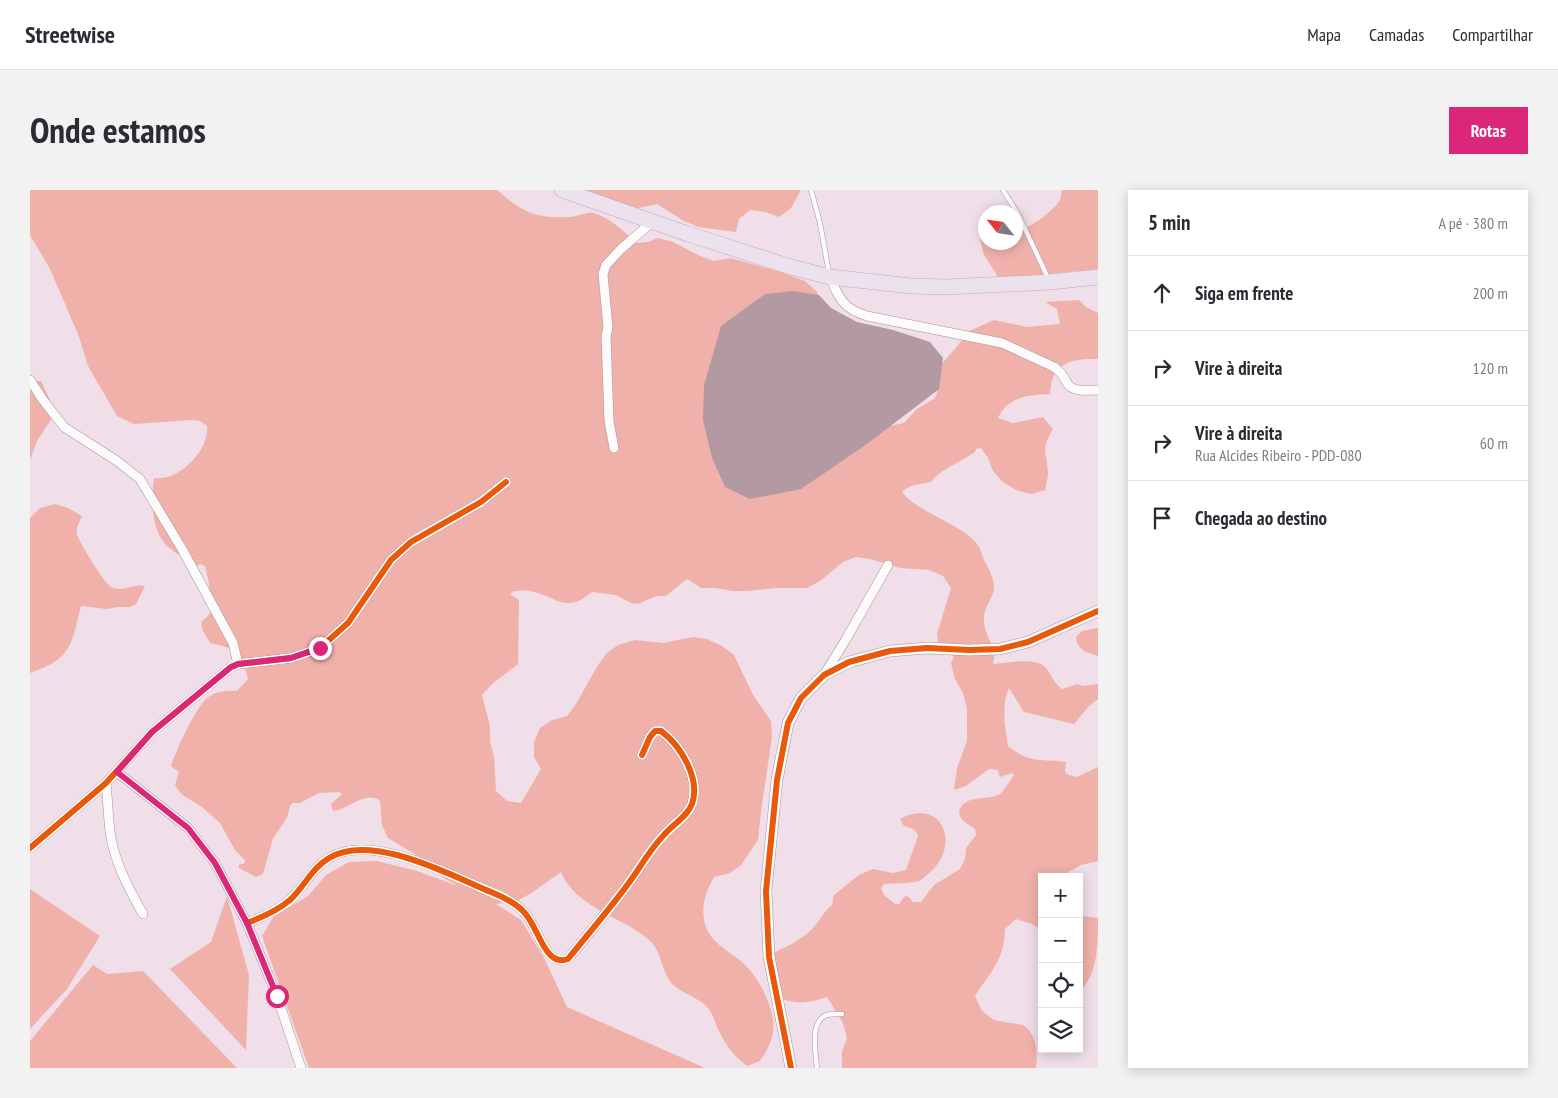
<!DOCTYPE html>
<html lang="pt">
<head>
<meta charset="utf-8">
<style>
	body { margin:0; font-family:"PT Sans Narrow",sans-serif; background:#f2f2f3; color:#2b2b33 }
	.controls { position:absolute; right:15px; bottom:15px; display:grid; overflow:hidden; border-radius:0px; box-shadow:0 2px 12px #0003 }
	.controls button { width:45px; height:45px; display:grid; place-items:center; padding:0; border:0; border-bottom:1px solid #e1e1e2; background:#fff; color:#2b2b33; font:25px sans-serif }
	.compass { position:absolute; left:948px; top:15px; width:45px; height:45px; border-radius:50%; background:#fff; box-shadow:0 2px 12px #0003; rotate:300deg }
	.stop { position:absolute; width:15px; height:15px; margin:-11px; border:4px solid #db2777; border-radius:50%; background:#fff }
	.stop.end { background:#db2777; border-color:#fff; box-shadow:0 1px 5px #0008 }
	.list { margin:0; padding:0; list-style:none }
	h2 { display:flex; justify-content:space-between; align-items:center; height:65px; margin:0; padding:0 20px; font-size:21px }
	h2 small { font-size:16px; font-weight:400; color:#7c7c81 }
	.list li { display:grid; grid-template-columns:32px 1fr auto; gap:15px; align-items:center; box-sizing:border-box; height:75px; padding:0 20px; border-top:1px solid #e1e1e2 }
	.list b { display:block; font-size:19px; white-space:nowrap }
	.list p { margin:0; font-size:16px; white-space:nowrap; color:#7c7c81 }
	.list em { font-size:16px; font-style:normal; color:#7c7c81 }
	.icon { flex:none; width:28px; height:28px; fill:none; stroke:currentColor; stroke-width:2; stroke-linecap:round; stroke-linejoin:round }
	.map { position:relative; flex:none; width:1068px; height:878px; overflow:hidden; border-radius:0px }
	header { display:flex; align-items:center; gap:30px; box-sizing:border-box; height:70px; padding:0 25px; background:#fff; border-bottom:1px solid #e1e1e2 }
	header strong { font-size:24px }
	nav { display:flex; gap:28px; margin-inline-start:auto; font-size:18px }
	.intro { display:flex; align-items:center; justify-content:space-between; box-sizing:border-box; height:120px; padding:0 30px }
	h1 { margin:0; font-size:35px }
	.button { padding:12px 22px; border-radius:0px; background:#db2777; color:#fff; font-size:18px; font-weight:700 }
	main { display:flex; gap:30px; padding:0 30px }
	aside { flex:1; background:#fff; border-radius:0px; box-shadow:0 2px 12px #0003 }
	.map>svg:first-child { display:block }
	.forest { fill:#efb1aa }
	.building { fill:#b399a2 }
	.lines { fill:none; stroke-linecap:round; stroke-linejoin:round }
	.service-casing { stroke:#a3969e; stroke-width:5.5 }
	.minor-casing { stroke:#a3969e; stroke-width:10 }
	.tertiary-casing { stroke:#a3969e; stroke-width:12 }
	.trunk-casing { stroke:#bcaabc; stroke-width:16 }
	.service { stroke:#fdfafc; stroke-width:4.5 }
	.minor { stroke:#fdfafc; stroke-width:9 }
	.tertiary { stroke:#fdfafc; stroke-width:11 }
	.trunk { stroke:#ece2ee; stroke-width:15 }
	.cycleway-casing { stroke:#fff; stroke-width:9 }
	.cycleway { stroke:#e8590c; stroke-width:6 }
	.route { stroke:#db2777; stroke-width:6 }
</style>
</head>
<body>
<header>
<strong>Streetwise</strong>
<nav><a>Mapa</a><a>Camadas</a><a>Compartilhar</a></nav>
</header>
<div class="intro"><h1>Onde estamos</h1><a class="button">Rotas</a></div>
<main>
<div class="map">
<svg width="1068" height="878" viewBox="0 0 1068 878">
	<rect width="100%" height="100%" fill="#f0dee9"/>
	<path class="forest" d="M 0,0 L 467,0 C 492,22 506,29 540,27 C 547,27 556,22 563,23 C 580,27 594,42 607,53 L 618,52 L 628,48 L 643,52 L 670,66 L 684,71 L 700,68 L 751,82 L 775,91 L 787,102 L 791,119 L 860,236 L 874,233 L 887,219 L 904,209 L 907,204 L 910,176 L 935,147 L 935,143 L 964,130 L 997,137 L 1030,134 L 1027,119 L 1015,112 L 1049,110 L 1056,117 L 1068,123 L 1068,169 C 1041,168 1021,173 1020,204 C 1000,205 978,206 968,228 L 983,233 L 1013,227 L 1023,239 C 1010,260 1017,262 1018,283 C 1018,288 1016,294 1015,300 L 1001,304 L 986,300 L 973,292 L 963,281 L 958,268 L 951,258 L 946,259 L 945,262 C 931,272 912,278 901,292 L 881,296 L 872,301 C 883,321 931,333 947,354 C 951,359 952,366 955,372 C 959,379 964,388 964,397 C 964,407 955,416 954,426 C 952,444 968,457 963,474 C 976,473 1006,467 1015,477 C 1023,485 1022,492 1032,499 L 1047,494 L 1053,496 L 1068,494 L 1068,509 L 1059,516 L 1044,534 L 994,522 L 979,498 C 971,517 975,536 978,556 C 1002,575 1009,568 1036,572 L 1035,580 L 1036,584 L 1047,587 L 1068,577 L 1068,671 L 1051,675 L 1029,687 L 1012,687 L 1012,741 L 1002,734 L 986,729 L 975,739 C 974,771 961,781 945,806 L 952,821 L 964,830 L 993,835 C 1007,843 1008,865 1006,878 L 812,878 L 812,862 L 817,848 L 813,833 L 797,807 C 778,813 769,815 750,808 L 741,764 C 756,757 770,751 782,739 C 790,731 793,722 802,715 L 804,705 L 829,685 L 843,679 L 863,683 L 876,680 L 888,646 L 885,640 L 873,635 L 870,629 C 915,606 931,659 898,684 C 895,686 892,690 889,691 C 879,694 864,693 854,694 L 851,698 L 854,705 L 865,714 L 869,714 L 875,706 L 879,707 L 883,712 L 891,712 L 904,695 L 930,679 L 935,669 L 936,658 L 946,645 L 945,639 C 938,634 926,629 930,619 C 937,604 958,611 970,604 C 975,600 980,590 984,585 L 982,583 L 970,587 L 968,580 L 959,579 L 936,596 L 924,600 L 927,578 L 937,551 L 937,519 L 933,503 L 925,489 L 921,473 L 924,467 L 909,458 L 907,444 L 921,398 L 913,386 L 899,380 L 870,378 L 840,369 L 826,367 L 813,372 L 790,391 L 777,398 L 747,398 L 717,401 L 702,401 L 686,398 L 671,398 L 657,389 L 636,406 L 626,406 L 608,414 L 601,413 L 586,405 L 562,402 C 535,425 527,406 500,401 C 495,400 489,401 484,401 L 480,404 L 489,410 L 488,474 L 462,494 L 452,505 L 460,536 L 460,552 L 464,567 L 466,601 L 477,611 L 491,613 L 511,579 L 504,567 L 504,552 L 510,538 L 522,530 L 537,526 L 546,514 L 568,475 L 577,463 L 588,455 L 605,450 L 633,453 L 663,447 L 677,449 L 692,456 L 704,465 L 723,505 L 741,531 L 742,547 L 731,621 L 728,650 L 711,675 L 700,683 L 684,687 C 674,704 668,726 680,745 C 688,757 704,764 715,775 C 730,789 747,823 743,843 C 741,854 736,862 730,871 L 717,876 C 705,867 697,857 690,843 C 685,834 684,824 676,816 C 665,805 648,803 639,790 C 631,776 631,760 618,749 C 591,726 546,718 531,682 L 503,702 L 489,710 L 466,714 L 491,730 L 514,768 L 537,817 L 675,878 L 279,878 L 232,746 L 244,726 L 278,706 L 296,685 L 319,672 L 347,671 L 387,681 L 428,696 L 414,688 L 393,669 L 358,648 L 352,635 L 350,611 C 336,600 319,619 304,621 L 302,619 L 301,614 L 312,604 L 309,602 L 289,603 L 270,613 L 262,613 L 260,616 L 257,628 L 243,648 L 233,684 L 226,687 L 209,678 L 209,675 L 215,673 L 215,670 L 205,660 L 190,633 L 172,617 L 151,604 L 145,595 L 149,582 L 141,576 C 146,560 164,522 175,510 C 182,502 197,500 207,501 L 218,489 C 212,463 205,458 180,453 L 173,441 L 171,432 C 188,419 182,415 179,396 L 179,393 L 175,376 L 170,374 L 165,377 C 157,369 146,364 137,356 C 121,340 121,309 124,288 C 149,292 180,259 177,236 L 170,231 L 162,230 L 104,234 L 87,226 L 58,176 L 48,144 L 20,79 L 0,45 Z
		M 546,0 L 771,0 L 761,18 L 749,27 L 735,22 L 720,20 L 709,29 L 706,42 L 668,37 L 654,31 L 627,14 L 600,20 Z
		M 1032,0 L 1068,0 L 1068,88 L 1060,83 L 1046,81 L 970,90 L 954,65 L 950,50 L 955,45 L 956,52 L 986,52 L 986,40 C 1000,39 1020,23 1029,12 C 1031,8 1031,4 1032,0 Z
		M 0,191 L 11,191 L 20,210 L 22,228 L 7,251 L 0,270 Z
		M 25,314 L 38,318 L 52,326 C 49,333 45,338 47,345 C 50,353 74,393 81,397 C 92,403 104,393 115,396 L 106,414 L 100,417 L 87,417 L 77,419 L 51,416 C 41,455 43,468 0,483 L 0,328 L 10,318 Z
		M 1068,438 L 1068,466 C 1056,462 1048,461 1046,447 L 1052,441 Z
		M 0,699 L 70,746 L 37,799 L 0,839 Z
		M 197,706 L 219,785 L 216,860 L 140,779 L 181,752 Z
		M 1049,724 L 1051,726 L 1068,728 C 1068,752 1068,781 1053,798 L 1049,798 Z
		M 63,775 L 77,784 L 113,781 L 207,878 L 0,878 L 0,851 Z"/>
	<path class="building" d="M 763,101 L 789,105 L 801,118 L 827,132 L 863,140 L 900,152 L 913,168 L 909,199 L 837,254 L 771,299 L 720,309 L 695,297 L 682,268 L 673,230 L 674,195 L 691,136 L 735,104 Z"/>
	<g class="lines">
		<defs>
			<path id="service" d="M 781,0 L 790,33 L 799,83
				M 973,0 L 988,24 L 1019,90
				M 787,878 C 786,863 779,833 796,825 C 801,824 807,824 812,824"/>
			<path id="minor" d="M 800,87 C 809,109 814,119 837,126 L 972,153 L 1024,177 C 1031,182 1033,186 1037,193 C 1043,203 1058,200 1068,200
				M 0,190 L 13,210 L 34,237 L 87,271 L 110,289 L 152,359 L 203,453 L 208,474
				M 584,258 L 579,231 L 576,146 L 578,138 L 573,84 L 576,75 L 591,59 L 622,32
				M 794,485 L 815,451 L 858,375
				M 87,582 L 158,638 L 185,673 L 217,733 L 247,806 L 271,878
				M 76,593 C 78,611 78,630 81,648 C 86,675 100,701 113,724
				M 0,658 L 76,593 L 122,542 L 201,477 L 208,474 L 261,468 L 290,458 L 318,433 L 361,370 L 381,352 L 451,312 L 476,292
				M 217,733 C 233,727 247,721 260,710 C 274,697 282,678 299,668 C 341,642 420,685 461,702 C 471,706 485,713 493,721 C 509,736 514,778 538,769 C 558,744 579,720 598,694 C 610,678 620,659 634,645 C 643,634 657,627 662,614 C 671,588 650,555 631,541 L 625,541 L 620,547 L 612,565"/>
			<path id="tertiary" d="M 761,878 L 739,767 L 736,701 L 747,590 L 758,533 L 771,508 L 794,485 L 819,472 L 860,461 L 897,458 L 939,460 L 970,459 L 998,452 L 1068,421"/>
			<path id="trunk" d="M 532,0 L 658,44 L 761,77 L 800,87 L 881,96 L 916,97 L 1020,92 L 1068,87"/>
		</defs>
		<use href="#service" class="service-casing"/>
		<use href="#minor" class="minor-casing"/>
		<use href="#tertiary" class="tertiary-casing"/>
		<use href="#trunk" class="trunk-casing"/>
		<use href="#service" class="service"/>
		<use href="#minor" class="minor"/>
		<use href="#tertiary" class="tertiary"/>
		<use href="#trunk" class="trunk"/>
		<defs>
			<path id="cycleway" d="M 0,658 L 76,593 L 122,542 L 201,477 L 208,474 L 261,468 L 290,458 L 318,433 L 361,370 L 381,352 L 451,312 L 476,292
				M 217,733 C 233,727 247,721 260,710 C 274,697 282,678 299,668 C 341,642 420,685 461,702 C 471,706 485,713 493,721 C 509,736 514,778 538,769 C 558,744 579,720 598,694 C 610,678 620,659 634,645 C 643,634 657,627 662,614 C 671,588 650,555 631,541 L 625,541 L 620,547 L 612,565
				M 761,878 L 739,767 L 736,701 L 747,590 L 758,533 L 771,508 L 794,485 L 819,472 L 860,461 L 897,458 L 939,460 L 970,459 L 998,452 L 1068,421"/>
		</defs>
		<use href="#cycleway" class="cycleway-casing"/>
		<use href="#cycleway" class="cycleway"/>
	</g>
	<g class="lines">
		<path class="route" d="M 247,806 L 217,733 L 185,673 L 158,638 L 87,582 L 122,542 L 201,477 L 208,474 L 261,468 L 290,458"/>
	</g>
</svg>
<div class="controls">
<button>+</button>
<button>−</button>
<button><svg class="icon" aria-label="locate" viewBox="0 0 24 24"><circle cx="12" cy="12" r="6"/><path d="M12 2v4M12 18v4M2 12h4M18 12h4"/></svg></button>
<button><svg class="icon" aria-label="layers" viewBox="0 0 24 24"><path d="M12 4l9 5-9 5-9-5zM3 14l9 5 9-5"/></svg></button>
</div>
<svg class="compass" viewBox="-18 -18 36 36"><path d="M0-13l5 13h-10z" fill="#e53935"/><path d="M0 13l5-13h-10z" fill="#7c7c81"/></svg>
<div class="stop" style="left:247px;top:806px"></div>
<div class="stop end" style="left:290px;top:458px"></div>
</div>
<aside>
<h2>5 min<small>A pé · 380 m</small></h2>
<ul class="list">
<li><svg class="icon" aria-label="ahead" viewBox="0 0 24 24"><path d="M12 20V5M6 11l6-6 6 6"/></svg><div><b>Siga em frente</b></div><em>200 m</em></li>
<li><svg class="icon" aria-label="right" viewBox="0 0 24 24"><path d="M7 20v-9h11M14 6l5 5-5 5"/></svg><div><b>Vire à direita</b></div><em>120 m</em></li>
<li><svg class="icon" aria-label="right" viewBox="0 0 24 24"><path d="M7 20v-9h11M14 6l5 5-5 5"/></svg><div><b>Vire à direita</b><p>Rua Alcides Ribeiro - PDD-080</p></div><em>60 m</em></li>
<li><svg class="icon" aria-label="arrive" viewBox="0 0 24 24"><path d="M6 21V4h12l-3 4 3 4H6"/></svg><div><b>Chegada ao destino</b></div></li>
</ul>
</aside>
</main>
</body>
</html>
